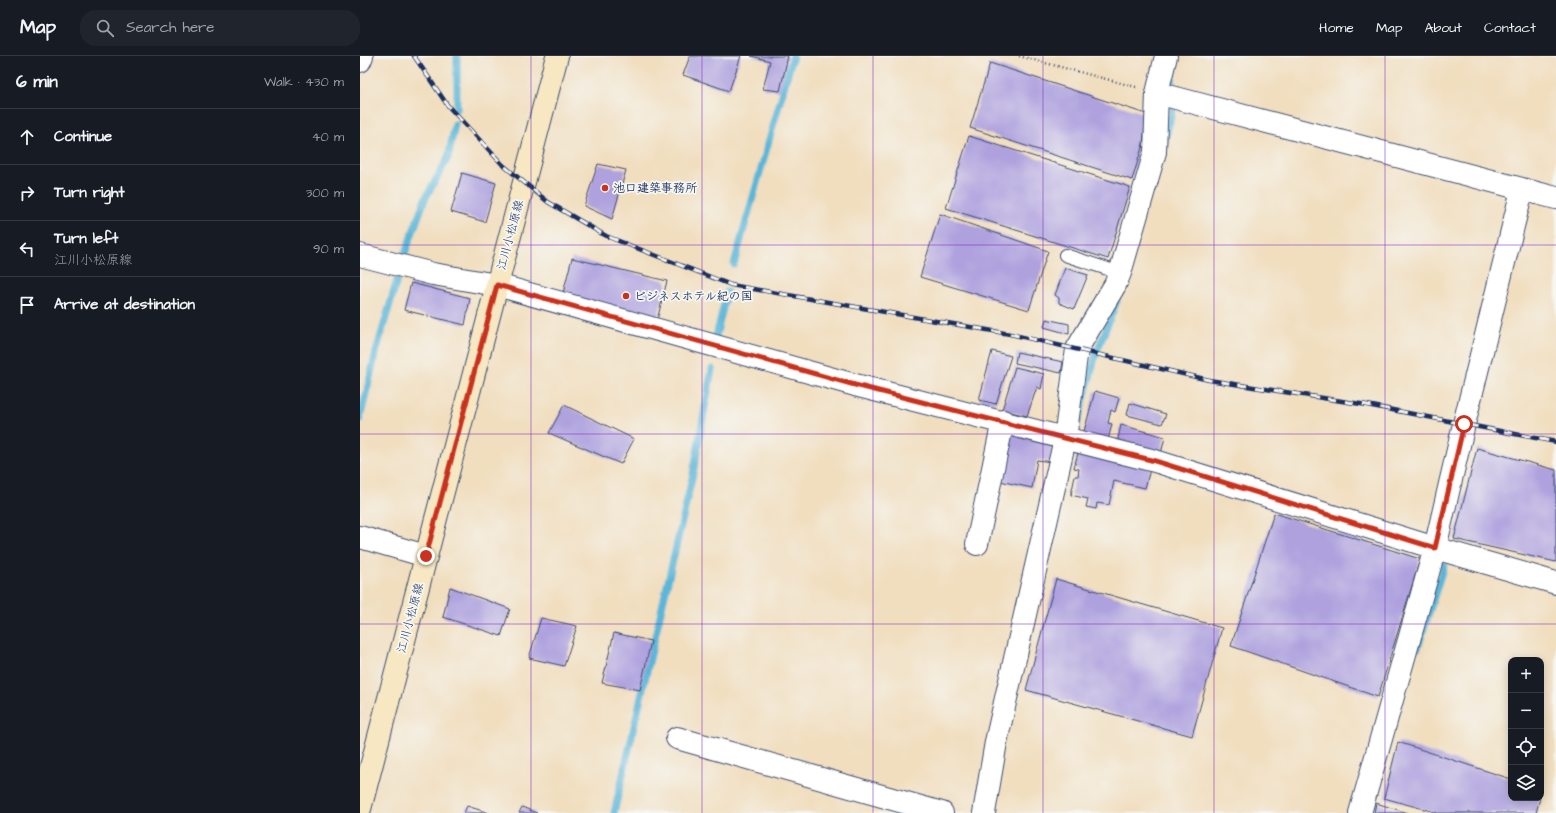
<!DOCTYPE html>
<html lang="en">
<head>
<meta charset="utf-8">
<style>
	body { margin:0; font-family:"Architects Daughter","Klee One",sans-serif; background:#20242c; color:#f1f3f6 }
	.controls { position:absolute; right:12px; bottom:12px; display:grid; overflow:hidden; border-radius:8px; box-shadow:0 2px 10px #0003 }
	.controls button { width:36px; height:36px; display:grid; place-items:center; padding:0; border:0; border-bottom:1px solid #363941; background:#171b24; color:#f1f3f6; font:20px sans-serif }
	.stop { position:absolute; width:12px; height:12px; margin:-9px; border:3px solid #c8321e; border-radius:50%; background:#fff }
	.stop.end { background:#c8321e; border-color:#fff; box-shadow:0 1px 4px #0008 }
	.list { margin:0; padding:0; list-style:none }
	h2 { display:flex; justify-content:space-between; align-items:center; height:52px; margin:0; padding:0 16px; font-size:17px }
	h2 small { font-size:13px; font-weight:400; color:#9ea1a6 }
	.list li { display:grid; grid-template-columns:26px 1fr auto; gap:12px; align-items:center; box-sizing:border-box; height:56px; padding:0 16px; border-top:1px solid #363941 }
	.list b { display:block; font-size:15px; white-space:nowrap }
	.list p { margin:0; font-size:13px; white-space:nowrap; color:#9ea1a6 }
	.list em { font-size:13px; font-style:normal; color:#9ea1a6 }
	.icon { flex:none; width:22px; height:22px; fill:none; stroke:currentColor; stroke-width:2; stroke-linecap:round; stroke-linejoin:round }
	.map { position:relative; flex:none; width:1196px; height:757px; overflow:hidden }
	header { display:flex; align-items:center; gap:24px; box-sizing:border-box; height:56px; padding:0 20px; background:#171b24; border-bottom:1px solid #363941 }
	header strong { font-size:19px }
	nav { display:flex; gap:22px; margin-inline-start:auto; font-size:14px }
	.search { width:280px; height:36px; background:#20242c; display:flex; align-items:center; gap:10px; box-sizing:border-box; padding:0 14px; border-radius:16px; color:#9ea1a6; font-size:15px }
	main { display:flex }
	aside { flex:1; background:#171b24 }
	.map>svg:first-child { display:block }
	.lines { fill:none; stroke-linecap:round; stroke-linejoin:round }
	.stream { stroke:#5bb6d8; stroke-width:7 }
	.building { fill:#aea1de }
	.service-casing { stroke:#3b496d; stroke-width:14 }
	.minor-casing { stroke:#3b496d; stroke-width:24 }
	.secondary-casing { stroke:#3b496d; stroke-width:24 }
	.path { stroke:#3b496d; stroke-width:2.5; stroke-dasharray:1 3; stroke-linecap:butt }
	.service { stroke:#fff; stroke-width:12 }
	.minor { stroke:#fff; stroke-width:22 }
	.secondary { stroke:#f7e8c3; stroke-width:22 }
	.rail-casing { stroke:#1b2f5e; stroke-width:4.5 }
	.rail { stroke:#f6f6f2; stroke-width:3; stroke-dasharray:9; stroke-linecap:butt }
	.route { stroke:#c8321e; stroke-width:5 }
	.grid { fill:none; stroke:#7b2cbf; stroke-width:1; stroke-opacity:0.55 }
	.poi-dot { fill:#c8321e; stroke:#f6f6f2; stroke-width:1.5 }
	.labels { text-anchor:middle; stroke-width:3.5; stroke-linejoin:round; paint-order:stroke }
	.poi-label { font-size:12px; font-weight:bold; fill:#1b2f5e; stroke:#f6f6f2; text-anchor:start }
	.street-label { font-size:12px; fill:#1b2f5e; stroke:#f6f6f2 }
</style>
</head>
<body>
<header>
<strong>Map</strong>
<div class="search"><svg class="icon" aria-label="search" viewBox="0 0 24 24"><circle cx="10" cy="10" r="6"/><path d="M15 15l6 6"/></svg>Search here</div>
<nav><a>Home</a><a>Map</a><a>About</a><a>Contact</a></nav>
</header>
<main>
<aside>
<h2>6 min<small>Walk · 430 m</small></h2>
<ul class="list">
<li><svg class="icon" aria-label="ahead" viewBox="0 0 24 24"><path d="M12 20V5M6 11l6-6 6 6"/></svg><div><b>Continue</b></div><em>40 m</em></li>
<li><svg class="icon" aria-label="right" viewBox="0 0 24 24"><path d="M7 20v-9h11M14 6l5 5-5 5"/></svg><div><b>Turn right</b></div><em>300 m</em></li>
<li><svg class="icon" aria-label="left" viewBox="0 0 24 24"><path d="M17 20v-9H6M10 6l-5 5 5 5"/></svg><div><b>Turn left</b><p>江川小松原線</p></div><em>90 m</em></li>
<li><svg class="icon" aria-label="arrive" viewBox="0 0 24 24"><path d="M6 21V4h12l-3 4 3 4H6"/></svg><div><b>Arrive at destination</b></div></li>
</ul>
</aside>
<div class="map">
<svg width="1196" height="757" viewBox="0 0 1196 757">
	<rect width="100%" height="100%" fill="#f6f6f2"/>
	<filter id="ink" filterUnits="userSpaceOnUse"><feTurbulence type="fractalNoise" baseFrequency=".025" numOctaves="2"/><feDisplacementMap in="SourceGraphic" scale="8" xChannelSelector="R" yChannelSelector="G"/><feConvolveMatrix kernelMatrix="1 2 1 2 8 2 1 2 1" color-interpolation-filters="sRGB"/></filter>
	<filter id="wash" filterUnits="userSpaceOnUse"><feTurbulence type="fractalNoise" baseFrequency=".012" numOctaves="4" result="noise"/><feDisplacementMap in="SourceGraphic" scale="16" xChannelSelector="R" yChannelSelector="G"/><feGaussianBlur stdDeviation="0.9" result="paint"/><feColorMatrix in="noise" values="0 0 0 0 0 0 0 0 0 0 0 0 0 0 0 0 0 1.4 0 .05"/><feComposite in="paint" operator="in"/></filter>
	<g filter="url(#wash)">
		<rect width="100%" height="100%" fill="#f1debf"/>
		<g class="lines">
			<path class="stream" d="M 812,27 L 813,11
				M 97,53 L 97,0
				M 804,90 L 813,52
				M 44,200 L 65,143 L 88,102 L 95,68
				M 374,208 L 433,0
				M 356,280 L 367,236
				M 0,363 L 16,296 L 37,224
				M 717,369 L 736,298 L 757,245
				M 1058,592 L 1084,509
				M 254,757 L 333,418 L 352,313"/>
		</g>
		<g id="blocks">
			<path class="building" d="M 330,0 L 381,0 L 369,35 L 323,19 Z
				M 391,0 L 428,0 L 420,35 L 403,33 L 410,5 Z
				M 630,7 L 786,58 L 783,88 L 772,124 L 610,72 Z
				M 609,80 L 770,131 L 748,203 L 586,152 Z
				M 238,108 L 266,114 L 252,163 L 224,150 Z
				M 102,117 L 136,127 L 125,166 L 91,156 Z
				M 580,158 L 688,195 L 669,254 L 560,221 Z
				M 212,202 L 307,225 L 297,264 L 202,241 Z
				M 705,212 L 728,219 L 714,253 L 699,247 L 699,242 L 695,239 Z
				M 51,227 L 110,242 L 105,269 L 44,254 Z
				M 686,263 L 709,268 L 709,278 L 684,271 Z
				M 632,295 L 651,300 L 636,348 L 619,344 Z
				M 657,296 L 703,306 L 701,317 L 655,307 Z
				M 655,311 L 684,318 L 681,333 L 677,331 L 667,360 L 642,354 Z
				M 735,335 L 759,342 L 755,356 L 751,354 L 748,367 L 752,368 L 747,388 L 722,383 Z
				M 770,347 L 806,358 L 802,368 L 767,359 Z
				M 204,349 L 274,383 L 261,408 L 189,377 Z
				M 761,369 L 805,381 L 800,402 L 756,392 Z
				M 651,375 L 695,387 L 692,406 L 677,404 L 672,432 L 640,425 Z
				M 1117,392 L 1196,414 L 1196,506 L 1094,483 Z
				M 719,393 L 792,406 L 785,432 L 754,425 L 749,449 L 737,447 L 736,453 L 726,451 L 728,443 L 711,439 L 715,420 L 718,420 L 719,413 L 714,412 Z
				M 914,457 L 1060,503 L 1018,641 L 871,590 Z
				M 696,523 L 862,572 L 832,680 L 666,634 Z
				M 90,531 L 150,553 L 141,580 L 83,561 Z
				M 181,562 L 217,570 L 204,610 L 169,602 Z
				M 254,577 L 291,585 L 280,634 L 242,627 Z
				M 1038,686 L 1151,723 L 1151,742 L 1180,742 L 1176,757 L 1078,757 L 1024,742 Z
				M 1016,747 L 1048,757 L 1014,757 Z
				M 107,750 L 129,757 L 104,757 Z
				M 162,751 L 177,757 L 159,757 Z"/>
		</g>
	</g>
	<g filter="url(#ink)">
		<use href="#blocks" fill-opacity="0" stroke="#3b496d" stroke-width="1"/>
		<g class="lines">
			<defs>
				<path id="service" d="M 705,199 L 760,217"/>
				<path id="minor" d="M 0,5 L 2,0
					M 797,37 L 1196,142
					M 0,199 L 73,218 L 137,229 L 495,329 L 795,405 L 1075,492 L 1196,527
					M 0,481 L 66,500
					M 617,488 L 643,365
					M 317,682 L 582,757
					M 624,757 L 636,686 L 705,383 L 717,293 L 755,229 L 760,217 L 795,96 L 797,37 L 806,0
					M 1000,757 L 1075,492 L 1104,368 L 1162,134"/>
				<path id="secondary" d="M 0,753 L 197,0"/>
			</defs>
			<use href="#service" class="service-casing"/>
			<use href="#minor" class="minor-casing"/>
			<use href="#secondary" class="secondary-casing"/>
			<path class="path" d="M 659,0 L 776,31"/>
			<use href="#service" class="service"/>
			<use href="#minor" class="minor"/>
			<use href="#secondary" class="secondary"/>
			<defs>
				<path id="rail" d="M 54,0 L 88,50 L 143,109 L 188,146 L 246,180 L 371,229 L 650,278 L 849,324 L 1007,349 L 1196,386"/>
			</defs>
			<use href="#rail" class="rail-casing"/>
			<use href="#rail" class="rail"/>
		</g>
	</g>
	<g class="lines" filter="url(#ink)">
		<path class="route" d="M 66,500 L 137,229 L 495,329 L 795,405 L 1075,492 L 1104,368"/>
	</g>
	<path class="grid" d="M 171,0 L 171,757M 342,0 L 342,757M 513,0 L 513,757M 683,0 L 683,757M 854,0 L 854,757M 1025,0 L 1025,757M 0,189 L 1196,189M 0,378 L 1196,378M 0,568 L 1196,568"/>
	<g class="poi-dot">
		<circle cx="245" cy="132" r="4"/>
		<circle cx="266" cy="240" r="4"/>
	</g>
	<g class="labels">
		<g class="poi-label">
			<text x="253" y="136">池口建築事務所</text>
			<text x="274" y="244">ビジネスホテル紀の国</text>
		</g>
		<g class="street-label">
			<text transform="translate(150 179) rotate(-75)" y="4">江川小松原線</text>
			<text transform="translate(50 562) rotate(-75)" y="4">江川小松原線</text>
		</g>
	</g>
</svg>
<div class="controls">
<button>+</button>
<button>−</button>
<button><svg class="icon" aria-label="locate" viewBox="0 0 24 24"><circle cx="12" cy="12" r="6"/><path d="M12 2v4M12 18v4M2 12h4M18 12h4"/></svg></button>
<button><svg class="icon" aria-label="layers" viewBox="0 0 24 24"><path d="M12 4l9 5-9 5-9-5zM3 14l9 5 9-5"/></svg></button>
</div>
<div class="stop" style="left:1104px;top:368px"></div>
<div class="stop end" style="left:66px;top:500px"></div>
</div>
</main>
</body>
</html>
